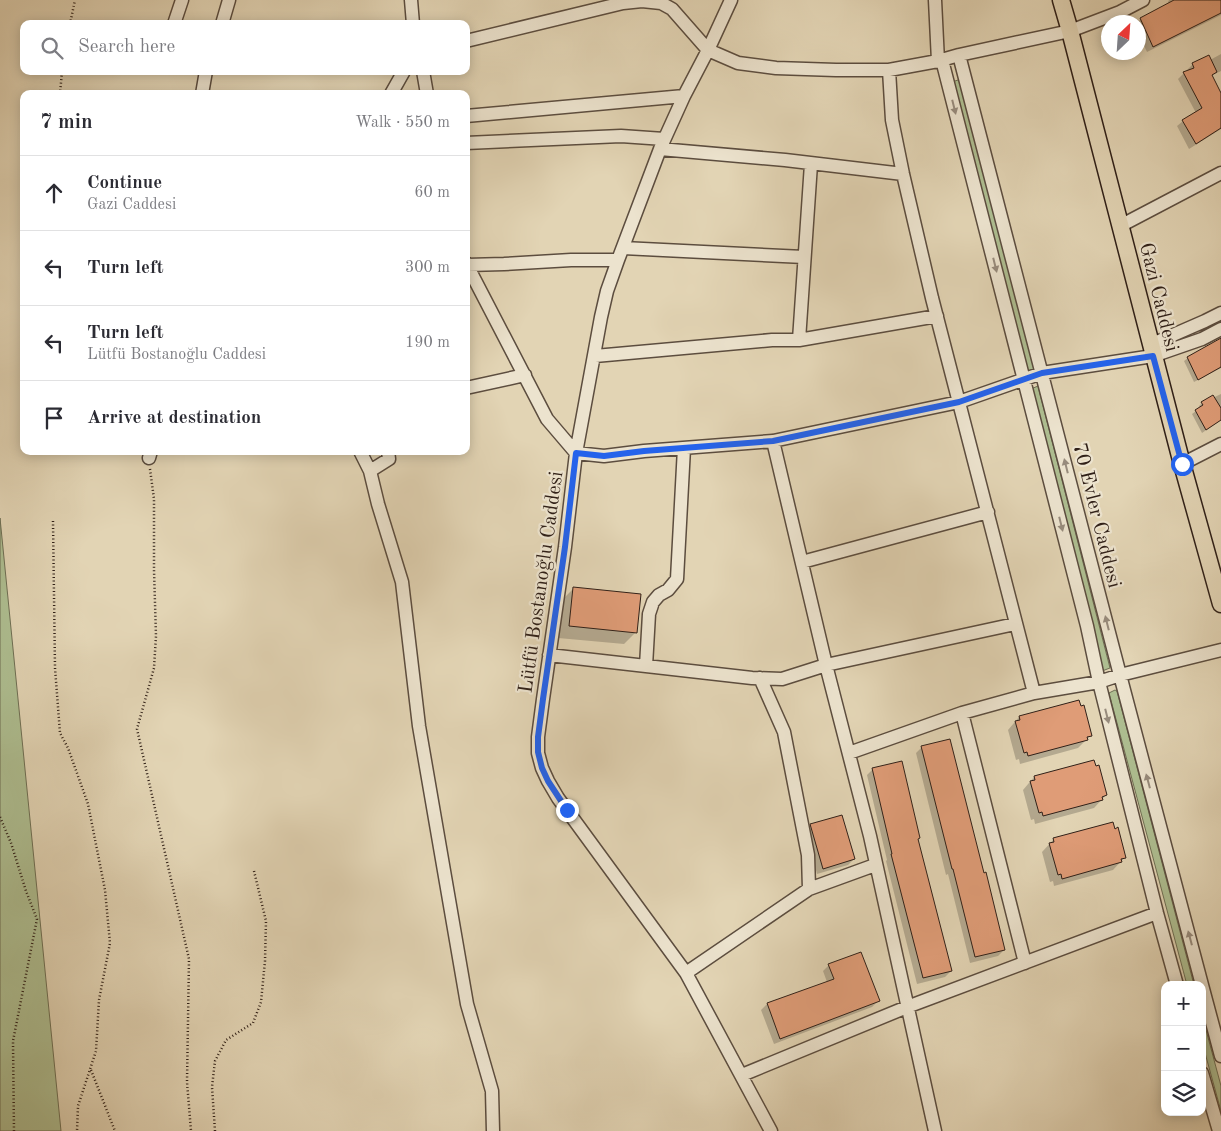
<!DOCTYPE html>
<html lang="en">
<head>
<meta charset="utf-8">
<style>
	body { margin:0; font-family:"Old Standard TT",serif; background:#f7f7f7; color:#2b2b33 }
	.controls { position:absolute; right:15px; bottom:15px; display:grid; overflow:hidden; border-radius:10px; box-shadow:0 2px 12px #0003 }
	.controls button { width:45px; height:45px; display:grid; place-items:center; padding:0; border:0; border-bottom:1px solid #e1e1e2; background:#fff; color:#2b2b33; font:25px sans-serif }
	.compass { position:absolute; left:1101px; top:15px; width:45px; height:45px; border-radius:50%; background:#fff; box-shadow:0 2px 12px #0003; rotate:25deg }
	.stop { position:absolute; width:15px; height:15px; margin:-11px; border:4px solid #2563eb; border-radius:50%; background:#fff }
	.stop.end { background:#2563eb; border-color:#fff; box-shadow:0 1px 5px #0008 }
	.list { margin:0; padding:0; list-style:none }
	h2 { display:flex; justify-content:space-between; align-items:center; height:65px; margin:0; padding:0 20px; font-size:21px }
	h2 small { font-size:16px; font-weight:400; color:#7c7c81 }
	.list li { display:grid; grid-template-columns:32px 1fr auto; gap:15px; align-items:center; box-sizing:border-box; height:75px; padding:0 20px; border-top:1px solid #e1e1e2 }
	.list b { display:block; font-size:19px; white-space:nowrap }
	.list p { margin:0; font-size:16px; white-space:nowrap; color:#7c7c81 }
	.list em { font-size:16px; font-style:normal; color:#7c7c81 }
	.icon { flex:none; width:28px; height:28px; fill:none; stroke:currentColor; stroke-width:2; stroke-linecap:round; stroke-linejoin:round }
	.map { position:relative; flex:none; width:1221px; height:1131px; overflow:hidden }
	.search { position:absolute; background:#fff; box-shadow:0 2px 12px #0003; left:20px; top:20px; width:450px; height:55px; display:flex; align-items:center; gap:12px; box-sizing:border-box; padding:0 18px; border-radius:10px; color:#7c7c81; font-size:19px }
	.panel { position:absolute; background:#fff; box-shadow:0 2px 12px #0003; left:20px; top:90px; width:450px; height:365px; border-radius:10px }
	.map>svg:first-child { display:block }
	.green { fill:#aebe91; stroke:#6f6f54 }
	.shadow { fill:#0003 }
	.building { fill:#df9c77; stroke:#302018 }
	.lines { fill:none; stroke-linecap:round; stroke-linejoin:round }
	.minor-casing { stroke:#5c4d3f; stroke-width:15 }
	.major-casing { stroke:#302018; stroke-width:19 }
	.path { stroke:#302018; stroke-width:2.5; stroke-dasharray:1 2.5; stroke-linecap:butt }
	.minor { stroke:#ece3ce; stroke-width:12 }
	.major { stroke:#e2d4b4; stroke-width:16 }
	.oneway { fill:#978b7c }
	.route { stroke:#2563eb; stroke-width:6 }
	.labels { text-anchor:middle; stroke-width:4.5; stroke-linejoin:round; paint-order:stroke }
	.street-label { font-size:20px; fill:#302018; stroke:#ece3ce }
</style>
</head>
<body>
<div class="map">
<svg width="1221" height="1131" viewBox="0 0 1221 1131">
	<rect width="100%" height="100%" fill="#e2d4b4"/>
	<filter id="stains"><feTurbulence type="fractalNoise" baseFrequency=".004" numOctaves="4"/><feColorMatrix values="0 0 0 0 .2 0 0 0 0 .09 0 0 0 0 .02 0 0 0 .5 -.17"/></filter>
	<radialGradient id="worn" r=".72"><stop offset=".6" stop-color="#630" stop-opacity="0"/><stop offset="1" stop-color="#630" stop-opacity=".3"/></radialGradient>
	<path class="green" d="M 961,79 L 1036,369 L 1027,372 L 952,82 Z
		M 1038,386 L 1110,668 L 1102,671 L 1031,389 Z
		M 0,518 L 61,1131 L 0,1131 Z
		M 1115,690 L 1117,691 L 1194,985 L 1187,985 L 1109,693 Z
		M 1202,1015 L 1221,1086 L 1221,1111 L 1202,1042 Z"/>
	<path class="shadow" d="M 1169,0 L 1221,0 L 1221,15 L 1147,52 L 1138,33 L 1138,22 L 1141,19 L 1169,4 L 1168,2 Z
		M 1221,54 L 1221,71 L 1211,76 L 1221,96 L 1221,129 L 1189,149 L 1177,126 L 1183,121 L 1196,113 L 1178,79 L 1184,73 L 1187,72 L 1187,70 L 1193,64 L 1210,60 Z
		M 1221,339 L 1221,368 L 1194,382 L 1184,361 L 1188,358 Z
		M 1221,394 L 1221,420 L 1202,433 L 1192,414 L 1200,408 L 1199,406 L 1202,403 Z
		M 573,589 L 636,632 L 624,644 L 558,638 L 561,601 Z
		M 1019,717 L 1091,735 L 1078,748 L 1020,764 L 1019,759 L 1016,760 L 1008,730 Z
		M 922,747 L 1004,950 L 998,956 L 970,963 L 948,874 L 946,875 L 916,753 Z
		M 1095,768 L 1106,795 L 1094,808 L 1035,824 L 1034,819 L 1031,820 L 1023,790 L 1034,777 Z
		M 873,769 L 951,971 L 945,977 L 917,984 L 886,861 L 887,860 L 867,775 Z
		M 811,825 L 854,859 L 848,865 L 817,874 L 805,831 Z
		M 1114,831 L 1125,857 L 1113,870 L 1054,886 L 1053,881 L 1050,882 L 1042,852 L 1054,839 Z
		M 829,965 L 878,1001 L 872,1007 L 774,1044 L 761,1010 L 767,1004 L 827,982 L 823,971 Z"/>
	<path class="building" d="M 1174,0 L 1221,0 L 1221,13 L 1153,47 L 1140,18 Z
		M 1209,55 L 1217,72 L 1212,75 L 1221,93 L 1221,128 L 1196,144 L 1182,120 L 1202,108 L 1183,72 L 1194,68 L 1192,63 Z
		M 1221,338 L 1221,367 L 1198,380 L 1187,357 Z
		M 1213,395 L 1221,408 L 1221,420 L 1206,430 L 1195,410 L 1203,405 L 1201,402 Z
		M 573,587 L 641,594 L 637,633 L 569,626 Z
		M 1079,700 L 1081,706 L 1084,705 L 1092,736 L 1087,737 L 1088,740 L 1028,756 L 1027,752 L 1024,753 L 1015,721 L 1020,720 L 1019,716 Z
		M 950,739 L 984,873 L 986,872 L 1005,950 L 975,957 L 953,869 L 952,869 L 921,746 Z
		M 1094,760 L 1096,766 L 1099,765 L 1107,795 L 1102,797 L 1103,800 L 1043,816 L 1042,812 L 1039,813 L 1030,781 L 1035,780 L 1034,776 Z
		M 902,761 L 920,838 L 918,839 L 952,971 L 923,978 L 891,854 L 892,854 L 872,768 Z
		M 842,815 L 855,859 L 823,869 L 810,824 Z
		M 1113,822 L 1115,829 L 1118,827 L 1126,858 L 1121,859 L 1122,862 L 1062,879 L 1061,874 L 1058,875 L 1049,843 L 1054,842 L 1053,838 Z
		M 861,952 L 880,1001 L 780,1039 L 767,1003 L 834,979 L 828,964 Z"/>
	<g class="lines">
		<defs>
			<path id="minor" d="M 411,0 L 413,24
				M 731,0 L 708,50 L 684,96 L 660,149 L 618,260 L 607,291 L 601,317 L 576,453 L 565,547 L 543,699 L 538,737 L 538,753 L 542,768 L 548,781 L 558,798 L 686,973 L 771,1131
				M 935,0 L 938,61
				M 174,24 L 182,0
				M 222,24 L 229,0
				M 466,41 L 623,3 L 642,1 L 661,3 L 672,9 L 708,50 L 738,63 L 776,68 L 836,70 L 889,70 L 938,61 L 959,55 L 1070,31 L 1120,12 L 1143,0
				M 959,55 L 1120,675 L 1202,985
				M 942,60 L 1087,626 L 1099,682 L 1157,913 L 1177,985
				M 889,70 L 892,120 L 903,174 L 932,298 L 1034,693
				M 423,71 L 427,94
				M 202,94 L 206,71
				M 391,94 L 404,71
				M 466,116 L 684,96
				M 466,143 L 621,136 L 664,139
				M 660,149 L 785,160 L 903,174
				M 1120,226 L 1221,173
				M 623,248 L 804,257
				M 466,263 L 547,419 L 576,453 L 604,456 L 644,451 L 773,441 L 959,402 L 1042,373 L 1153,356 L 1202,339 L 1221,329
				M 467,265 L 504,264 L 571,260 L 618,260
				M 799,340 L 811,164
				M 1150,345 L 1205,321 L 1221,313
				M 595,356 L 772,340 L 799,340 L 937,316
				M 466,388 L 525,375
				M 773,441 L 826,665 L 870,836 L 935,1131
				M 360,451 L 370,471 L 378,504 L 402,582 L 419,726 L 467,1004 L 492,1091 L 493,1131
				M 149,458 L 151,451
				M 1182,464 L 1221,444
				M 370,471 L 389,459 L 388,451
				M 802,562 L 988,512
				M 549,655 L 752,678 L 782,679 L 826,665 L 1015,624
				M 646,666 L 649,614 L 653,602 L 659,595 L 668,590 L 677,579 L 684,448
				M 760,678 L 784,732 L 808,855 L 809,889
				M 962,713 L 1025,963
				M 849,753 L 962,713 L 1034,693 L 1099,682 L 1120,675 L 1221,650
				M 686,973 L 809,889 L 875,865
				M 1202,985 L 1221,1056
				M 1202,1073 L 1219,1131
				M 742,1075 L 907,1007 L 1157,913"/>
			<path id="major" d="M 1061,0 L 1070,31 L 1182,464 L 1221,604"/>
		</defs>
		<use href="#minor" class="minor-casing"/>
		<use href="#major" class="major-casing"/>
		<path class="path" d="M 70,24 L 75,0
			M 60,94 L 62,71
			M 150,469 L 154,499 L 154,570 L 156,636 L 154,668 L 137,729 L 189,959 L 187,1082 L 191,1131
			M 53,521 L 55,668 L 60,733 L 68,748 L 88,804 L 105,890 L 110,943 L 99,1000 L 96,1051 L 78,1106 L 77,1131
			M 0,817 L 11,843 L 26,891 L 37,919 L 13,1041 L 14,1131
			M 91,1070 L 115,1131
			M 215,1131 L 212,1087 L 215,1061 L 226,1040 L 253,1023 L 261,1002 L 265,961 L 266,921 L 254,871"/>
		<use href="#minor" class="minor"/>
		<use href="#major" class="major"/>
	</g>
	<defs><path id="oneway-solid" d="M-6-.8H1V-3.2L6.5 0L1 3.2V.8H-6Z" transform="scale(1.25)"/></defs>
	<g class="oneway">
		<use href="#oneway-solid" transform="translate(954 107) rotate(76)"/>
		<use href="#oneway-solid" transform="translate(995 265) rotate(76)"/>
		<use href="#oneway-solid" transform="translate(1066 466) rotate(-104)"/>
		<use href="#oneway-solid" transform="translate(1061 524) rotate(76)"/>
		<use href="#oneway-solid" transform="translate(1107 623) rotate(-104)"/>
		<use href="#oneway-solid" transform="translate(1107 716) rotate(76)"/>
		<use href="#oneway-solid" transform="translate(1148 781) rotate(-105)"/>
		<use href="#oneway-solid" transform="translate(1190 938) rotate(-105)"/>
	</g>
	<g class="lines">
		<path class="route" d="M 567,810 L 548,781 L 542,768 L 538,752 L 538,737 L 543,699 L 565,547 L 576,453 L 604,456 L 644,451 L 773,441 L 959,402 L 1042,373 L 1153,356 L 1182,464"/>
	</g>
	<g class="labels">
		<g class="street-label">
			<text transform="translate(1160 297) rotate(76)" y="7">Gazi Caddesi</text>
			<text transform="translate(1098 515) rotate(76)" y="7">70 Evler Caddesi</text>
			<text transform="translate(540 582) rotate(-82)" y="7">Lütfü Bostanoğlu Caddesi</text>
		</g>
	</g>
	<rect width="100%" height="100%" filter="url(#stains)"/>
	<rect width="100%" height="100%" fill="url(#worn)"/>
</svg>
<div class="controls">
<button>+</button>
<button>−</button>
<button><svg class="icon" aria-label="layers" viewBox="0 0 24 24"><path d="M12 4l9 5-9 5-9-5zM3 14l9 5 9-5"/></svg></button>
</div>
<svg class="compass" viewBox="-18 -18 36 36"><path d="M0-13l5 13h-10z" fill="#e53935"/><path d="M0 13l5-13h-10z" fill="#7c7c81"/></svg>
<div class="stop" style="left:1182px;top:464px"></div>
<div class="stop end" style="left:567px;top:810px"></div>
<div class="search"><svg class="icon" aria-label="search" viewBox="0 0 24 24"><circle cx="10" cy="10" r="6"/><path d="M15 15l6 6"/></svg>Search here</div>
<section class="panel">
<h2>7 min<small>Walk · 550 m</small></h2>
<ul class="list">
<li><svg class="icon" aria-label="ahead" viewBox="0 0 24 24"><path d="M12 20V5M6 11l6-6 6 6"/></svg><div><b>Continue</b><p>Gazi Caddesi</p></div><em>60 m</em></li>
<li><svg class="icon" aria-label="left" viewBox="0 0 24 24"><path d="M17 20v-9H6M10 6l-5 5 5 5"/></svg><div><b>Turn left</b></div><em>300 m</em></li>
<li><svg class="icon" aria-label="left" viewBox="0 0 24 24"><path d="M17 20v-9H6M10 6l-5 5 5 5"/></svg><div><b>Turn left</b><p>Lütfü Bostanoğlu Caddesi</p></div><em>190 m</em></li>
<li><svg class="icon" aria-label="arrive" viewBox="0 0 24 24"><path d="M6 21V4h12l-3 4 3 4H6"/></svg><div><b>Arrive at destination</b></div></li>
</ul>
</section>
</div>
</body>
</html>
